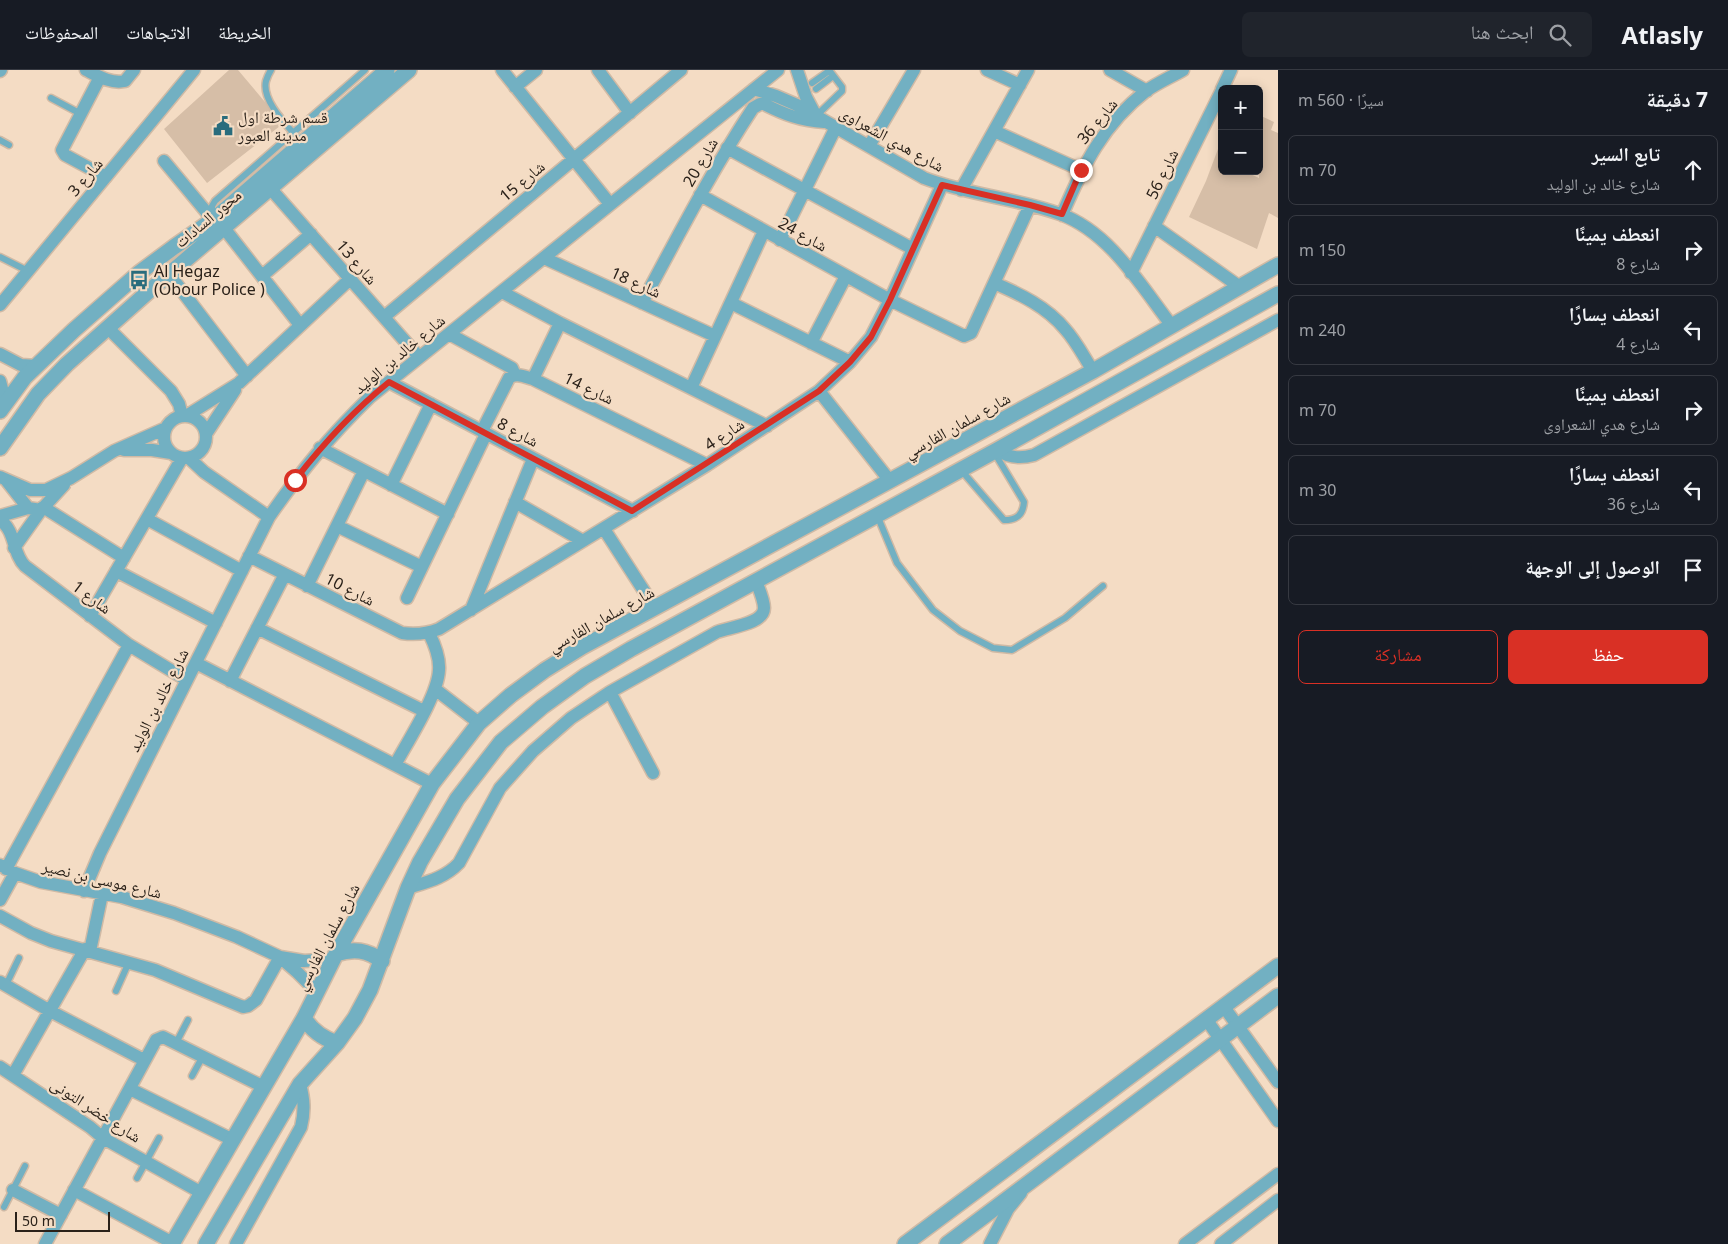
<!DOCTYPE html>
<html lang="ar">
<head>
<meta charset="utf-8">
<style>
	body { margin:0; font-family:"Noto Sans","Noto Naskh Arabic",sans-serif; background:#20242c; color:#f1f3f6; direction:rtl }
	.controls { position:absolute; right:15px; top:15px; display:grid; overflow:hidden; border-radius:8px; box-shadow:0 2px 12px #0003 }
	.controls button { width:45px; height:45px; display:grid; place-items:center; padding:0; border:0; border-bottom:1px solid #363941; background:#171b24; color:#f1f3f6; font:25px sans-serif }
	.scale { position:absolute; left:15px; bottom:12px; width:95px; box-sizing:border-box; padding-left:5px; border:2px solid #2a2119; border-top:0; font-size:14px; line-height:18px; white-space:nowrap; color:#2a2119; -webkit-text-stroke:4px #f4dcc4; paint-order:stroke }
	.stop { position:absolute; width:15px; height:15px; margin:-11px; border:4px solid #d93025; border-radius:50%; background:#fff }
	.stop.end { background:#d93025; border-color:#fff; box-shadow:0 1px 5px #0008 }
	.list { margin:0; padding:0; list-style:none }
	h2 { display:flex; justify-content:space-between; align-items:center; height:65px; margin:0; padding:0 20px; font-size:21px }
	h2 small { font-size:16px; font-weight:400; color:#9ea1a6 }
	.list li { display:grid; grid-template-columns:32px 1fr auto; gap:15px; align-items:center; box-sizing:border-box; height:70px; margin:0 10px 10px; padding:0 10px; border:1px solid #363941; border-radius:8px }
	.list b { display:block; font-size:19px; white-space:nowrap }
	.list p { margin:0; font-size:16px; white-space:nowrap; color:#9ea1a6 }
	.list em { font-size:16px; font-style:normal; color:#9ea1a6 }
	.actions { display:flex; gap:10px; padding:15px 20px }
	.actions a { flex:1; padding:11px 0; border:1px solid #d93025; border-radius:8px; text-align:center; font-size:18px; color:#d93025 }
	.actions .main { background:#d93025; color:#fff }
	.icon { flex:none; width:28px; height:28px; fill:none; stroke:currentColor; stroke-width:2; stroke-linecap:round; stroke-linejoin:round }
	.map { position:relative; flex:none; width:1278px; height:1174px; overflow:hidden; direction:ltr }
	header { display:flex; align-items:center; gap:30px; box-sizing:border-box; height:70px; padding:0 25px; background:#171b24; border-bottom:1px solid #363941 }
	header strong { font-size:24px }
	nav { display:flex; gap:28px; margin-inline-start:auto; font-size:18px }
	.search { width:350px; height:45px; background:#20242c; display:flex; align-items:center; gap:12px; box-sizing:border-box; padding:0 18px; border-radius:8px; color:#9ea1a6; font-size:19px }
	main { display:flex }
	aside { flex:1; background:#171b24 }
	.map>svg:first-child { display:block }
	.building { fill:#d6bea7 }
	.lines { fill:none; stroke-linecap:round; stroke-linejoin:round }
	.service-casing { stroke:#d0baa5; stroke-width:9 }
	.minor-casing { stroke:#d0baa5; stroke-width:15 }
	.tertiary-casing { stroke:#d0baa5; stroke-width:18 }
	.service { stroke:#72b0c2; stroke-width:6 }
	.minor { stroke:#72b0c2; stroke-width:12 }
	.tertiary { stroke:#72b0c2; stroke-width:15 }
	.route { stroke:#d93025; stroke-width:6 }
	.labels { text-anchor:middle; stroke-width:4.5; stroke-linejoin:round; paint-order:stroke }
	.poi-label { font-size:16px; fill:#2a2119; stroke:#f4dcc4; text-anchor:start }
	.street-label { font-size:16px; fill:#2a2119; stroke:#f4dcc4 }
</style>
</head>
<body>
<header>
<strong>Atlasly</strong>
<div class="search"><svg class="icon" aria-label="search" viewBox="0 0 24 24"><circle cx="10" cy="10" r="6"/><path d="M15 15l6 6"/></svg>ابحث هنا</div>
<nav><a>الخريطة</a><a>الاتجاهات</a><a>المحفوظات</a></nav>
</header>
<main>
<aside>
<h2>7 دقيقة<small>سيرًا · 560 m</small></h2>
<ul class="list">
<li><svg class="icon" aria-label="ahead" viewBox="0 0 24 24"><path d="M12 20V5M6 11l6-6 6 6"/></svg><div><b>تابع السير</b><p>شارع خالد بن الوليد</p></div><em>70 m</em></li>
<li><svg class="icon" aria-label="right" viewBox="0 0 24 24"><path d="M7 20v-9h11M14 6l5 5-5 5"/></svg><div><b>انعطف يمينًا</b><p>شارع 8</p></div><em>150 m</em></li>
<li><svg class="icon" aria-label="left" viewBox="0 0 24 24"><path d="M17 20v-9H6M10 6l-5 5 5 5"/></svg><div><b>انعطف يسارًا</b><p>شارع 4</p></div><em>240 m</em></li>
<li><svg class="icon" aria-label="right" viewBox="0 0 24 24"><path d="M7 20v-9h11M14 6l5 5-5 5"/></svg><div><b>انعطف يمينًا</b><p>شارع هدي الشعراوى</p></div><em>70 m</em></li>
<li><svg class="icon" aria-label="left" viewBox="0 0 24 24"><path d="M17 20v-9H6M10 6l-5 5 5 5"/></svg><div><b>انعطف يسارًا</b><p>شارع 36</p></div><em>30 m</em></li>
<li><svg class="icon" aria-label="arrive" viewBox="0 0 24 24"><path d="M6 21V4h12l-3 4 3 4H6"/></svg><div><b>الوصول إلى الوجهة</b></div></li>
</ul>
<div class="actions"><a class="main">حفظ</a><a>مشاركة</a></div>
</aside>
<div class="map">
<svg width="1278" height="1174" viewBox="0 0 1278 1174">
	<rect width="100%" height="100%" fill="#f4dcc4"/>
	<path class="building" d="M 229,0 L 238,0 L 265,32 L 280,56 L 207,113 L 164,59 Z
		M 1259,45 L 1274,52 L 1271,60 L 1278,63 L 1278,148 L 1269,143 L 1257,179 L 1189,147 L 1206,111 L 1221,71 L 1222,101 L 1244,101 L 1259,108 Z"/>
	<g class="lines">
		<defs>
			<path id="service" d="M 271,0 C 269,3 267,8 266,11 C 261,32 290,58 302,73
				M 812,13 L 829,1
				M 816,19 L 833,6
				M 51,28 L 81,44
				M 816,46 L 842,21 L 842,17 L 829,0
				M 0,70 L 9,75
				M 212,147 L 212,136 L 215,131 L 365,0
				M 0,187 L 28,201
				M 961,400 L 1004,450 C 1017,450 1023,445 1024,432 L 994,382
				M 877,445 L 897,493 L 933,540 L 960,561 L 993,578 L 1012,580 L 1065,548 L 1103,516
				M 6,915 L 19,888
				M 116,921 L 129,892
				M 176,973 L 188,950
				M 192,1006 L 203,986
				M 137,1108 L 159,1068
				M 4,1137 L 25,1096"/>
			<path id="minor" d="M 86,0 C 98,6 111,14 125,11 L 134,0
				M 502,0 L 610,134
				M 598,0 L 630,43
				M 797,0 L 806,27 L 816,46
				M 987,0 L 1020,15
				M 1110,0 L 1147,21
				M 0,1 L 1,0
				M 100,7 L 62,80 L 65,85 L 106,107
				M 515,17 L 536,0
				M 754,19 L 776,26 L 797,35 L 924,108 C 968,125 1016,128 1060,144 C 1110,162 1141,216 1172,256
				M 1222,19 L 1231,0
				M 994,61 L 1081,100
				M 869,76 L 914,0
				M 727,78 L 913,179
				M 164,91 L 213,150
				M 270,118 L 419,287
				M 961,120 L 1028,0
				M 700,125 L 890,230 L 964,266 L 971,263 L 1030,135
				M 1062,145 C 1083,96 1103,54 1146,21 C 1157,13 1171,7 1183,0
				M 1154,156 L 1240,217
				M 224,158 L 300,255
				M 780,170 L 836,57
				M 544,188 L 715,266
				M 1131,203 L 1222,20
				M 169,204 L 247,306
				M 262,206 L 311,164
				M 994,213 C 1020,224 1047,237 1065,259 C 1076,271 1084,287 1093,301
				M 502,222 L 560,253 L 767,356
				M 642,233 C 678,166 712,100 753,38 L 760,34 L 764,34 C 784,44 801,51 824,52
				M 731,233 L 850,292
				M 0,235 L 194,0
				M 384,247 L 681,0
				M 108,258 L 171,321 L 179,334 L 182,346
				M 449,264 L 512,298 L 515,305
				M 811,273 L 846,206
				M 0,284 L 21,295 L 37,296
				M 533,309 L 560,253
				M 0,311 L 4,326 L 4,336
				M 389,312 L 633,441
				M 691,318 L 764,161
				M 819,321 L 890,411
				M 186,346 L 239,313 L 350,209
				M164 367a21 21 0 1 1 42 0a21 21 0 1 1-42 0Z
				M 482,361 L 509,308 C 516,302 525,307 533,309 L 707,395
				M 206,364 L 235,320
				M 320,378 L 448,444
				M 124,380 L 152,380 L 171,383
				M 997,380 C 1009,388 1020,389 1034,385 L 1278,250
				M 189,388 L 204,402 L 269,447
				M 0,407 L 30,420 L 46,420 L 71,408 L 114,381 L 166,358
				M 6,410 L 28,438
				M 391,415 L 431,334
				M 515,432 L 583,471
				M 43,437 L 124,488
				M 0,446 L 28,438 L 41,440
				M 147,449 L 242,501
				M 0,450 C 16,461 12,483 25,496 L 129,575 L 187,610
				M 337,456 L 422,497
				M 604,459 L 655,538
				M 14,478 L 41,440 L 64,415
				M 249,486 L 402,563 C 416,565 426,564 439,559 L 707,395 L 819,321 L 850,292 L 871,267 L 890,230 L 942,115
				M 116,501 L 216,553
				M 307,516 L 364,401
				M 407,528 L 486,364
				M 471,540 L 533,389
				M 90,546 L 182,388
				M 257,558 L 424,641
				M 196,593 L 432,714
				M 230,611 L 285,504
				M 435,619 L 479,653
				M 610,622 L 653,703
				M 395,695 C 408,671 438,625 439,600 C 440,587 435,575 429,563
				M 0,795 L 15,803 L 41,812 L 122,827 L 174,843 L 237,867 L 280,887 L 304,891 L 333,889
				M 6,799 L 129,575
				M 408,818 C 427,812 445,808 459,793 L 500,718 L 533,681 L 571,648 L 610,622 L 717,562 C 730,557 764,554 764,538 C 764,530 759,519 756,511
				M 84,821 L 100,783 L 269,447 C 301,401 330,366 370,327 L 778,0
				M 0,830 L 15,803
				M 0,846 L 31,863 L 51,871 L 155,900 L 243,937 L 248,936 L 256,930 L 280,887
				M 90,881 L 102,824
				M 282,889 L 297,902 L 317,922
				M 0,912 L 50,941 L 144,990
				M 1224,937 L 1278,1012
				M 1206,949 L 1278,1051
				M 0,997 L 90,1057 L 103,1068 L 202,1123
				M 13,1005 L 85,879
				M 130,1019 L 233,1070
				M 13,1120 L 61,1145
				M 74,1120 L 173,1173
				M 45,1174 L 156,970 L 163,967 L 167,969 L 264,1017
				M 236,1174 L 301,1057 C 305,1041 304,1029 300,1014
				M 990,1174 L 1008,1139 L 1021,1123
				M 1185,1174 L 1278,1104
				M 1221,1174 L 1278,1130"/>
			<path id="tertiary" d="M 0,341 L 25,307 L 74,260 L 139,203 L 174,177 L 213,150 L 387,0
				M 0,378 L 38,324 L 67,294 L 148,222 L 409,0
				M 336,884 C 354,878 367,880 382,891
				M 304,948 C 312,961 322,968 337,973
				M 172,1174 L 304,948 L 336,884 L 432,714 L 479,653 L 511,625 L 545,600 L 582,577 L 1093,301 L 1278,195
				M 206,1174 L 300,1014 L 337,973 L 355,948 L 370,920 L 408,818 L 420,792 L 457,729 L 501,672 L 542,637 L 585,606 L 631,579 L 997,380 L 1278,224
				M 905,1174 L 1278,896
				M 947,1174 L 1278,926"/>
		</defs>
		<use href="#service" class="service-casing"/>
		<use href="#minor" class="minor-casing"/>
		<use href="#tertiary" class="tertiary-casing"/>
		<use href="#service" class="service"/>
		<use href="#minor" class="minor"/>
		<use href="#tertiary" class="tertiary"/>
	</g>
	<g class="lines">
		<path class="route" d="M 295,410 C 323,374 353,341 389,312 L 632,441 L 819,321 L 850,292 L 871,267 L 890,230 L 942,115 L 1030,135 L 1062,144 L 1081,100"/>
	</g>
	<defs>
		<symbol id="civic-bare" viewBox="-9 -9 18 18"><path d="M-.6-6.5H3V-4.5H.6V-3L4-1V1h2V6H-6V1h2V-1L-.6-3ZM-1.2 2.5V6h2.4V2.5Z" fill="#296c7d" stroke="#f4dcc4" stroke-width="2.5" paint-order="stroke"/></symbol>
		<symbol id="bus-bare" viewBox="-9 -9 18 18"><path d="M-5-6H5V4H4V6H2V4H-2V6H-4V4H-5ZM-3.5-4V0h7V-4ZM-3.5 1.2v1.5H-2V1.2ZM2 1.2v1.5H3.5V1.2Z" fill="#296c7d" stroke="#f4dcc4" stroke-width="2.5" paint-order="stroke"/></symbol>
	</defs>
	<g fill-rule="evenodd">
		<use href="#civic-bare" x="209" y="42" width="28" height="28"/>
		<use href="#bus-bare" x="125" y="196" width="28" height="28"/>
	</g>
	<g class="labels">
		<g class="poi-label">
			<text x="238" y="53">قسم شرطة اول<tspan x="238" dy="18">مدينة العبور</tspan></text>
			<text x="154" y="207">Al Hegaz<tspan x="154" dy="18">(Obour Police )</tspan></text>
		</g>
		<g class="street-label">
			<text transform="translate(1097 51) rotate(-51)" y="6">شارع 36</text>
			<text transform="translate(892 69) rotate(29)" y="6">شارع هدي الشعراوى</text>
			<text transform="translate(700 92) rotate(-60)" y="6">شارع 20</text>
			<text transform="translate(1162 104) rotate(-64)" y="6">شارع 56</text>
			<text transform="translate(85 107) rotate(-50)" y="6">شارع 3</text>
			<text transform="translate(522 111) rotate(-40)" y="6">شارع 15</text>
			<text transform="translate(208 148) rotate(-40)" y="6">محور السادات</text>
			<text transform="translate(803 164) rotate(29)" y="6">شارع 24</text>
			<text transform="translate(357 192) rotate(49)" y="6">شارع 13</text>
			<text transform="translate(636 212) rotate(24)" y="6">شارع 18</text>
			<text transform="translate(399 284) rotate(-40)" y="6">شارع خالد بن الوليد</text>
			<text transform="translate(589 318) rotate(26)" y="6">شارع 14</text>
			<text transform="translate(957 355) rotate(-29)" y="6">شارع سلمان الفارسي</text>
			<text transform="translate(518 362) rotate(28)" y="6">شارع 8</text>
			<text transform="translate(724 364) rotate(-33)" y="6">شارع 4</text>
			<text transform="translate(350 519) rotate(27)" y="6">شارع 10</text>
			<text transform="translate(92 527) rotate(37)" y="6">شارع 1</text>
			<text transform="translate(601 549) rotate(-29)" y="6">شارع سلمان الفارسي</text>
			<text transform="translate(158 630) rotate(-63)" y="6">شارع خالد بن الوليد</text>
			<text transform="translate(102 809) rotate(13)" y="6">شارع موسى بن نصير</text>
			<text transform="translate(327 867) rotate(-62)" y="6">شارع سلمان الفارسي</text>
			<text transform="translate(96 1040) rotate(33)" y="6">شارع خضر التونى</text>
		</g>
	</g>
</svg>
<div class="controls">
<button>+</button>
<button>−</button>
</div>
<div class="scale">50 m</div>
<div class="stop" style="left:295px;top:410px"></div>
<div class="stop end" style="left:1081px;top:100px"></div>
</div>
</main>
</body>
</html>
